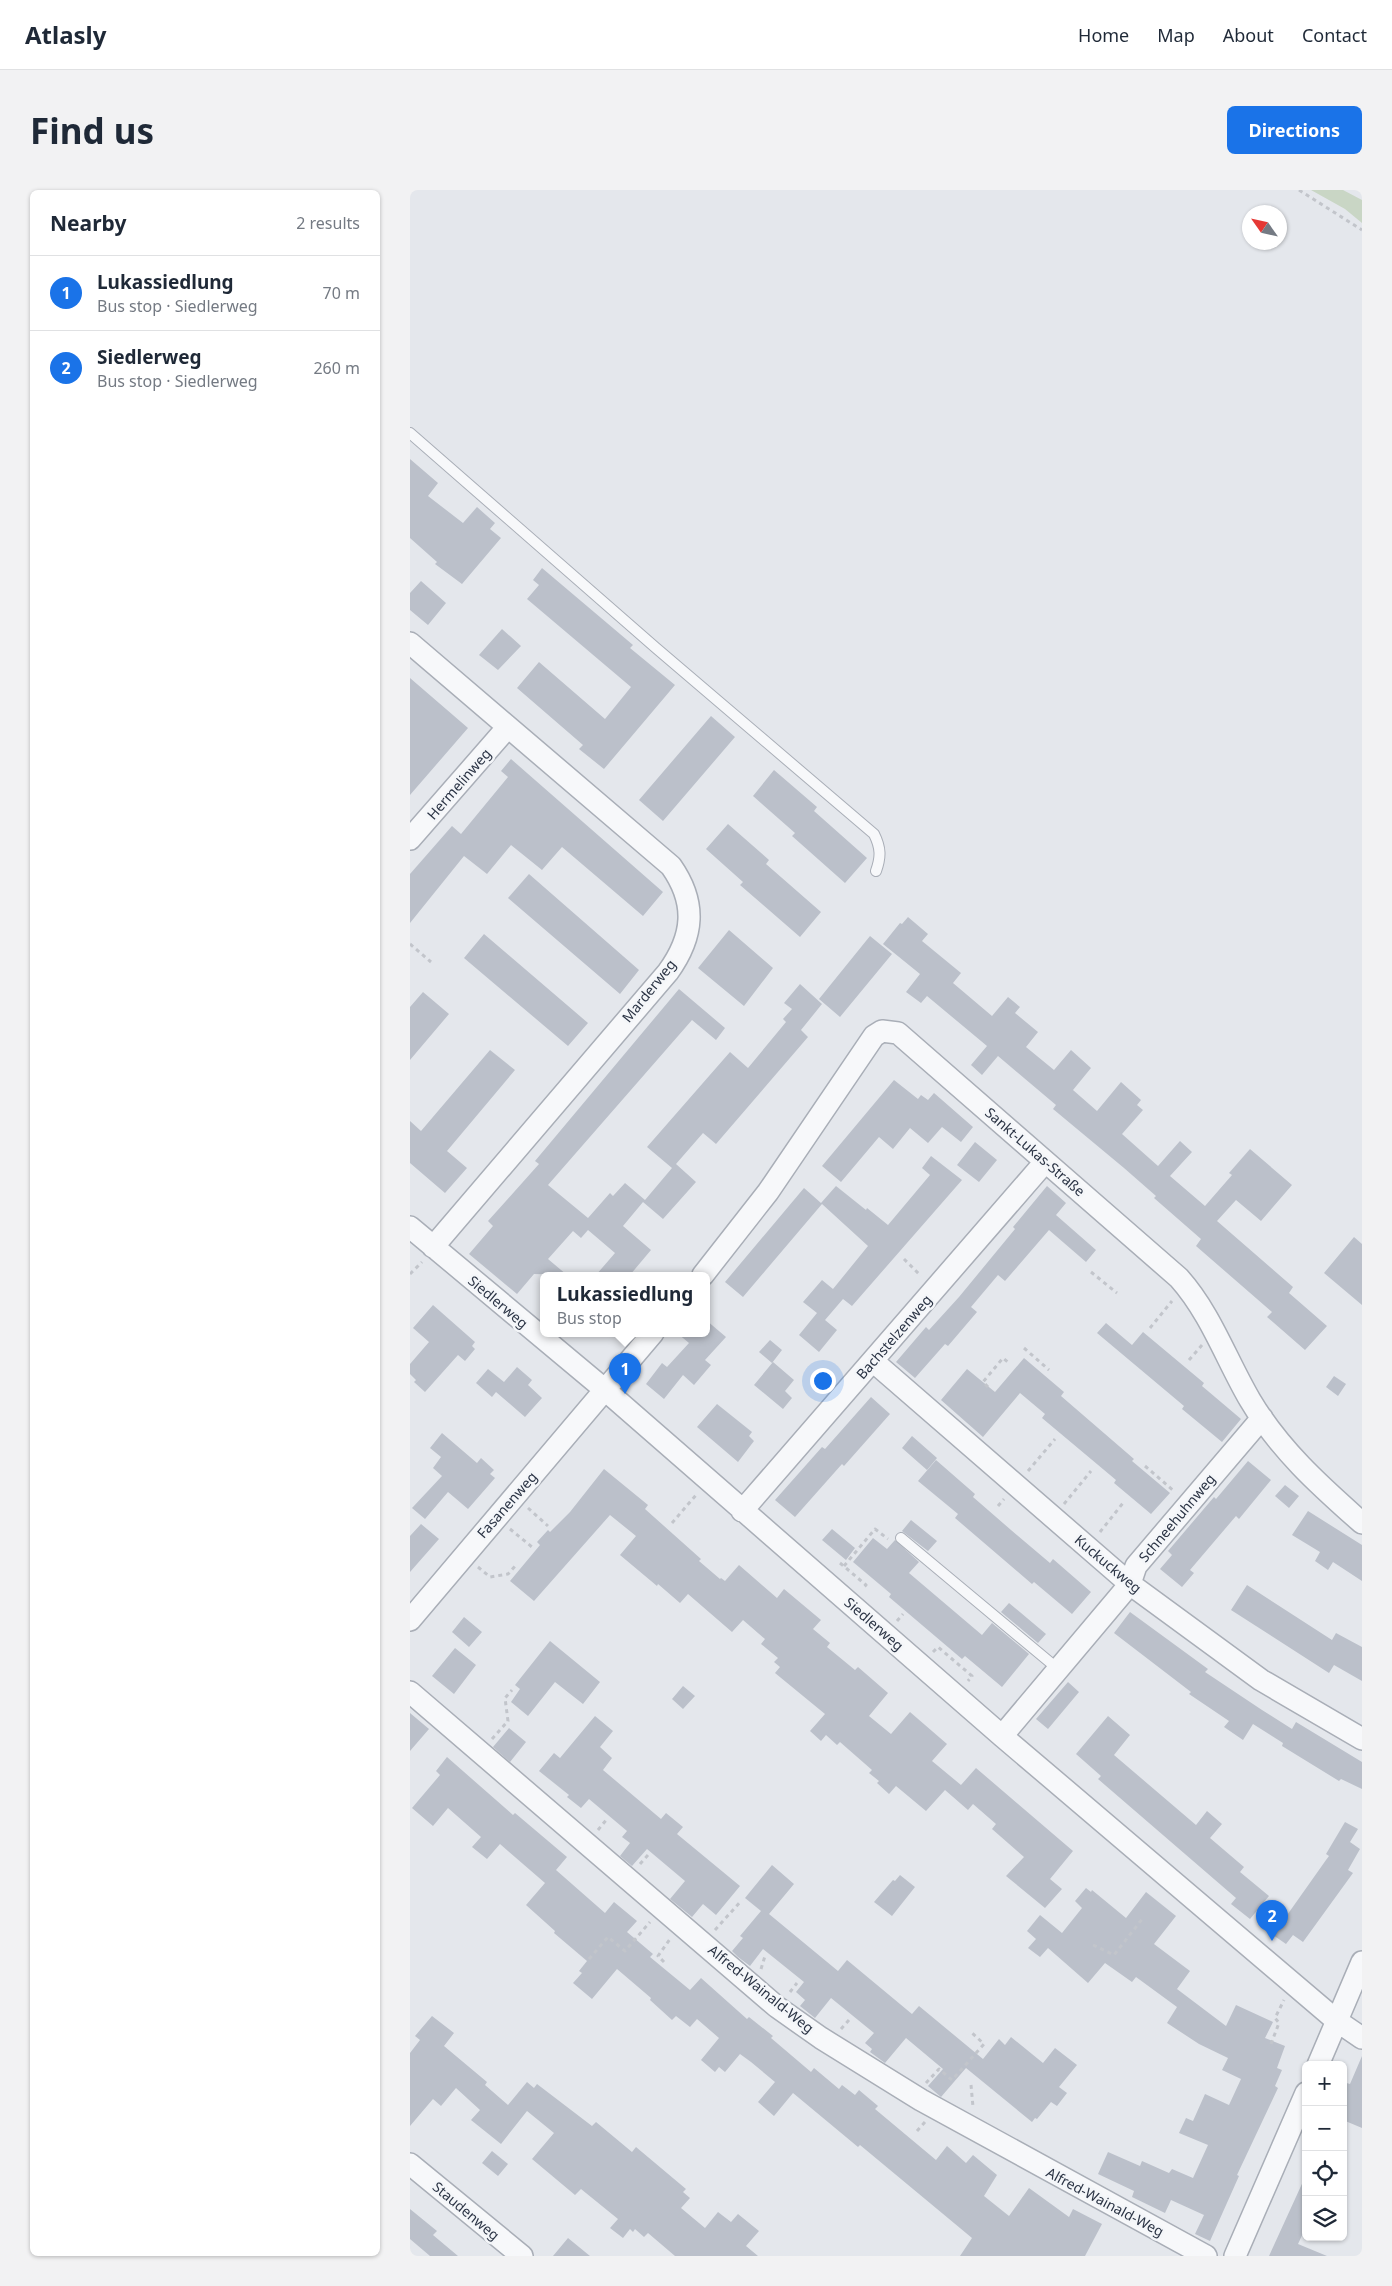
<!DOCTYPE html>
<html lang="en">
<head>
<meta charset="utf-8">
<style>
	body { margin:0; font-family:"Noto Sans",sans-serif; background:#f2f2f3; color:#1f2937 }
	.controls { position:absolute; right:15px; bottom:15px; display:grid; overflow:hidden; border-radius:8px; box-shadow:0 1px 4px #0004 }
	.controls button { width:45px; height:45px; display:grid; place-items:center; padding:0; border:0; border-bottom:1px solid #e0e1e3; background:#fff; color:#1f2937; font:25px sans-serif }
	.compass { position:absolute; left:832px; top:15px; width:45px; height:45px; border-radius:50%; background:#fff; box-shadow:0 1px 4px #0004; rotate:304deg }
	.you { position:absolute; left:412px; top:1190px; width:18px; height:18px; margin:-12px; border:4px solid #fff; border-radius:50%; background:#1a73e8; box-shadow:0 0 0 8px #1a73e833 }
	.badge { display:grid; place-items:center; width:32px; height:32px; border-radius:50%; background:#1a73e8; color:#fff; font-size:16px; font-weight:700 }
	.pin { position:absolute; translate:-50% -41px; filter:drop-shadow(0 1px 2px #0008) }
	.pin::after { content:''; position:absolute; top:26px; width:18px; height:15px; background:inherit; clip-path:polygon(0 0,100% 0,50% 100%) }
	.popup { position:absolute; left:130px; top:1082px; width:170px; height:65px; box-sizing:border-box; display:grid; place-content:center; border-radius:8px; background:#fff; filter:drop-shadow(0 1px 4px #0005); font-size:16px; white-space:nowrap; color:#747a83 }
	.popup b { font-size:19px; color:#1f2937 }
	.popup::after { content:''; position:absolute; left:50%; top:100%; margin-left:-10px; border:10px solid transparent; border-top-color:#fff }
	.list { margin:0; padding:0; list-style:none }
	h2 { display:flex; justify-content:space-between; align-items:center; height:65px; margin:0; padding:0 20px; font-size:21px }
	h2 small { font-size:16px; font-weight:400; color:#747a83 }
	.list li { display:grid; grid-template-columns:32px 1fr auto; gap:15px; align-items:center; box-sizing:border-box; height:75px; padding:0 20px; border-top:1px solid #e0e1e3 }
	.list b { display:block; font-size:19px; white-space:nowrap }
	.list p { margin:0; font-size:16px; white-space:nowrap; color:#747a83 }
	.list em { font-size:16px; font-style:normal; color:#747a83 }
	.icon { flex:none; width:28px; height:28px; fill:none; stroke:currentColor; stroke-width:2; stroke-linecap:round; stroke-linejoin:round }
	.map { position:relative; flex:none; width:952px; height:2066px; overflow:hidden; border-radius:8px }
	header { display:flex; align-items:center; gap:30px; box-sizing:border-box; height:70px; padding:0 25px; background:#fff; border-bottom:1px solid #e0e1e3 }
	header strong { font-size:24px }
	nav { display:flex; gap:28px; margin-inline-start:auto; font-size:18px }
	.intro { display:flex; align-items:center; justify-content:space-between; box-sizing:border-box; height:120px; padding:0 30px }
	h1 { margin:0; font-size:35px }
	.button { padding:12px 22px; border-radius:8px; background:#1a73e8; color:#fff; font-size:18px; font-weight:700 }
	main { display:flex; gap:30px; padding:0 30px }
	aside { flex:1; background:#fff; border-radius:8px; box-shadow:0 1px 4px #0004 }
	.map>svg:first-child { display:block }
	.green { fill:#c9d6c5 }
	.building { fill:#bbc0ca }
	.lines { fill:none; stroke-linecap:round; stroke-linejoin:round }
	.lane-casing { stroke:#a9aeb7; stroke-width:12 }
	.street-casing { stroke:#a9aeb7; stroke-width:24 }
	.path { stroke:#c2c5cb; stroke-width:3; stroke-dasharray:4 4; stroke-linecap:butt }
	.lane { stroke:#f7f8fa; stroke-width:10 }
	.street { stroke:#f7f8fa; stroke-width:21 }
	.labels { text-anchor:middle; stroke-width:5; stroke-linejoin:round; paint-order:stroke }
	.street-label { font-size:14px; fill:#2b3445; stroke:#f4f6f9 }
</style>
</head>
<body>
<header>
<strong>Atlasly</strong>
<nav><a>Home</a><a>Map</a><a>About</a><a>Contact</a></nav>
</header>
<div class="intro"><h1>Find us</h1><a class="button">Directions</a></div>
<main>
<aside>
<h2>Nearby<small>2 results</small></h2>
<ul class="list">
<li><span class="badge">1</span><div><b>Lukassiedlung</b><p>Bus stop · Siedlerweg</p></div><em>70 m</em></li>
<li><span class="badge">2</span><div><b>Siedlerweg</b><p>Bus stop · Siedlerweg</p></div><em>260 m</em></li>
</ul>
</aside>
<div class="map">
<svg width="952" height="2066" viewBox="0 0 952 2066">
	<rect width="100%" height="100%" fill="#e4e7ec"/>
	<path class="green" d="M 901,0 L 933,0 L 952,10 L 952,33 L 935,19 Z"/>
	<path class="building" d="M 0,269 L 28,293 L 18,306 L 53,333 L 67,317 L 85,333 L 80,339 L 91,348 L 52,394 L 25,374 L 27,372 L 0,348 Z
		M 132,378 L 223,455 L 220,458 L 265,495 L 194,579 L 169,559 L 173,555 L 107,498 L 129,472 L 195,529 L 221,497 L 117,409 L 129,395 L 123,390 Z
		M 11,391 L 36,413 L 18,435 L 0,420 L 0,403 Z
		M 92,439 L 111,456 L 88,480 L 69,465 Z
		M 0,488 L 58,538 L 0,605 Z
		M 301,526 L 325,547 L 253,631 L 229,610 Z
		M 101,569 L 253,702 L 233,726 L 152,657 L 132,680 L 101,655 L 77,684 L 54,666 L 0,733 L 0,684 L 42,636 L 51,644 L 98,587 L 91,581 Z
		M 364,580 L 407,617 L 404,621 L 457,668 L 435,693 L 382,646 L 385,643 L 343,606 Z
		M 318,634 L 359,670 L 356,674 L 411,722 L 390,747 L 330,695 L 333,692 L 296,659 Z
		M 119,684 L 229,780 L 210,804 L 98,708 Z
		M 498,727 L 518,744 L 512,751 L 551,783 L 543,793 L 582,826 L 598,807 L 610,817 L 605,823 L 628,842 L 616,857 L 644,880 L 661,860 L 681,878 L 663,900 L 687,921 L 711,892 L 731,910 L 727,915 L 733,920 L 712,944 L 748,976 L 770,951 L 782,962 L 760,986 L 795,1016 L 822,985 L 819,983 L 840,959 L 882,995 L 851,1031 L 826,1010 L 807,1031 L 883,1097 L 879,1103 L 917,1136 L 895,1160 L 857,1127 L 862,1122 L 786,1056 L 791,1049 L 744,1008 L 746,1006 L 714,978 L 643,919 L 646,915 L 588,866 L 572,885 L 561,875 L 577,856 L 517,806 L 511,813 L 496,802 L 510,784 L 473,754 L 490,733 L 492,734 Z
		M 319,740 L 363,778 L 334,816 L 288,778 Z
		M 74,744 L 178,833 L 158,856 L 54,768 Z
		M 460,746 L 482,764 L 430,827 L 409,809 Z
		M 390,794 L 412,814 L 391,840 L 398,847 L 306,954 L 293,943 L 266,974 L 286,992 L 253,1029 L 233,1012 L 213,1036 L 241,1060 L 220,1085 L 186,1085 L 205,1063 L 178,1040 L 171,1048 L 163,1041 L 138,1069 L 157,1085 L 124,1084 L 107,1104 L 59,1064 L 83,1036 L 78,1031 L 129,974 L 125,971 L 269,799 L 315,838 L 306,850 L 282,830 L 138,995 L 178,1028 L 200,1003 L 203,1006 L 215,993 L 235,1010 L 262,978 L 237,957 L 320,862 L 338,878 L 376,832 L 373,829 L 382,819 L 374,813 Z
		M 13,802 L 39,824 L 0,870 L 0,817 Z
		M 80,860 L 105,880 L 37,961 L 57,978 L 35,1003 L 0,973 L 0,931 L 11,941 Z
		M 484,890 L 508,909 L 511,905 L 518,910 L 524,903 L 563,937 L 551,952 L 532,937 L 518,953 L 500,938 L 483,959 L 469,947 L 431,992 L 412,976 Z
		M 565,952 L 587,970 L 569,992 L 547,975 Z
		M 521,966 L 552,990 L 442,1116 L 433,1109 L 415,1130 L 427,1140 L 409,1162 L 389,1145 L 407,1123 L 393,1112 L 412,1090 L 423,1099 L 458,1056 L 412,1014 L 333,1107 L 315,1092 L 394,998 L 411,1013 L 426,996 L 456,1020 L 457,1018 L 478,1035 L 520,985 L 512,978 Z
		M 637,996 L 656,1013 L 646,1025 L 686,1060 L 676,1072 L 639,1040 L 595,1091 L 588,1085 L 561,1117 L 567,1122 L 538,1156 L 535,1154 L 505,1188 L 486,1172 L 516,1137 L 519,1140 L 549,1107 L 605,1039 L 603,1037 Z
		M 944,1047 L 952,1054 L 952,1115 L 914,1083 Z
		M 23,1115 L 65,1152 L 62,1156 L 65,1159 L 55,1171 L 48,1165 L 15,1202 L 4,1192 L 6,1190 L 0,1184 L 0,1174 L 19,1152 L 3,1138 Z
		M 296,1130 L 316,1147 L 295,1170 L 301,1175 L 284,1195 L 273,1185 L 254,1209 L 236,1194 L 252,1173 L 257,1177 L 279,1153 L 267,1143 L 296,1143 Z
		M 696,1133 L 722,1155 L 733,1142 L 794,1193 L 792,1196 L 831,1229 L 812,1252 L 772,1219 L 774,1216 L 687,1143 Z
		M 360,1150 L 372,1160 L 362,1173 L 349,1162 Z
		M 614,1168 L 654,1202 L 651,1206 L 724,1269 L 722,1271 L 760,1303 L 741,1324 L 704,1293 L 706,1290 L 632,1228 L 635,1224 L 610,1203 L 573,1247 L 531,1210 L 557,1179 L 585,1202 Z
		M 363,1172 L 384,1190 L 375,1201 L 382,1208 L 373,1219 L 344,1195 Z
		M 107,1177 L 122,1190 L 118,1195 L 132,1208 L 115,1227 L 86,1202 L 82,1207 L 66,1193 L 78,1179 L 94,1192 Z
		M 924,1186 L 936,1194 L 928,1206 L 916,1197 Z
		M 461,1207 L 480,1224 L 434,1276 L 432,1274 L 385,1327 L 365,1310 L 412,1257 L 415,1259 Z
		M 307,1214 L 342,1242 L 339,1246 L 344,1251 L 328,1272 L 287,1237 Z
		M 32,1243 L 67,1273 L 71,1268 L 84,1280 L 80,1284 L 85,1288 L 58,1319 L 38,1302 L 15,1329 L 2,1318 L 32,1286 L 23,1278 L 31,1267 L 20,1258 Z
		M 502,1246 L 527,1268 L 517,1280 L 492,1258 Z
		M 526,1270 L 565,1304 L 563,1307 L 601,1340 L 640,1373 L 643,1369 L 681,1402 L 662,1424 L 624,1392 L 622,1394 L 545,1328 L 548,1324 L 508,1291 Z
		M 838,1271 L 861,1290 L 829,1329 L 826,1326 L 780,1380 L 784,1383 L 772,1397 L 750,1379 L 762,1365 L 758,1361 L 804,1307 L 806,1309 Z
		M 194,1279 L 238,1315 L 235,1319 L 291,1369 L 289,1371 L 310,1389 L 311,1388 L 315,1391 L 329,1375 L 367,1408 L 374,1399 L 411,1430 L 403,1439 L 420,1453 L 417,1457 L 445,1480 L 448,1477 L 478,1503 L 459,1526 L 481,1544 L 500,1522 L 537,1554 L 522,1571 L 551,1595 L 566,1578 L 663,1661 L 640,1689 L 652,1699 L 635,1718 L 596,1686 L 614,1667 L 582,1639 L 586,1634 L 563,1614 L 558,1620 L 535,1600 L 516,1621 L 486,1596 L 479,1604 L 467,1593 L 469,1591 L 459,1583 L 462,1580 L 430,1552 L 427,1555 L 416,1545 L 411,1551 L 400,1541 L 415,1524 L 365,1483 L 370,1477 L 364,1472 L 368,1468 L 351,1454 L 355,1449 L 333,1430 L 322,1442 L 278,1404 L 270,1413 L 248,1394 L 247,1396 L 210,1365 L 226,1346 L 200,1325 L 124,1411 L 100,1391 L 130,1355 L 127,1352 L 138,1340 L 140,1342 L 160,1322 Z
		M 875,1295 L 889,1306 L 879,1318 L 865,1306 Z
		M 898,1321 L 952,1355 L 952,1391 L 923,1372 L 918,1380 L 905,1371 L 910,1362 L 882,1345 Z
		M 501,1330 L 527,1351 L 518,1361 L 492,1341 Z
		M 11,1334 L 29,1349 L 0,1382 L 0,1346 Z
		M 422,1339 L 445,1358 L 436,1370 L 412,1350 Z
		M 463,1348 L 477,1359 L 485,1350 L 509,1372 L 499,1383 L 572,1445 L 582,1433 L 619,1464 L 592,1497 L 555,1466 L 552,1469 L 479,1407 L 481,1404 L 443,1372 Z
		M 837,1395 L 922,1450 L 926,1443 L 952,1457 L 952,1491 L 924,1475 L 919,1483 L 821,1420 Z
		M 599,1413 L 636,1444 L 628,1453 L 591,1422 Z
		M 720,1422 L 798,1479 L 795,1482 L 852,1520 L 882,1539 L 886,1532 L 952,1572 L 952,1599 L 931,1589 L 929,1591 L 872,1556 L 873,1553 L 843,1534 L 833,1550 L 814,1537 L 819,1531 L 779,1504 L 781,1502 L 704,1443 Z
		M 54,1427 L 72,1442 L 59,1457 L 42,1442 Z
		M 140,1451 L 190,1492 L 173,1514 L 145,1492 L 118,1526 L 101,1512 L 110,1499 L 105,1495 Z
		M 45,1458 L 66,1475 L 44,1504 L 22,1486 Z
		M 658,1492 L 669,1502 L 638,1539 L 626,1529 Z
		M 273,1496 L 285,1506 L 273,1519 L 262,1509 Z
		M 0,1523 L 19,1539 L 0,1561 Z
		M 185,1526 L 203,1541 L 190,1557 L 202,1568 L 193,1580 L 251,1629 L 256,1623 L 273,1637 L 267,1644 L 330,1696 L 306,1725 L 293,1714 L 282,1727 L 260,1709 L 275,1691 L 237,1659 L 222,1676 L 210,1666 L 220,1653 L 212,1647 L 217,1641 L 179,1609 L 171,1618 L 157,1607 L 159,1605 L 129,1581 L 144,1563 L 150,1568 Z
		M 698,1526 L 720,1545 L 704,1565 L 786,1635 L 797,1621 L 812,1634 L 800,1648 L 834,1677 L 830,1682 L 859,1706 L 840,1729 L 821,1714 L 826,1708 L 688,1589 L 691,1586 L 666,1564 Z
		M 99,1538 L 116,1552 L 100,1572 L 83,1557 Z
		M 37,1567 L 103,1625 L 105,1623 L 157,1667 L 146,1680 L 195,1723 L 204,1712 L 227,1731 L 217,1742 L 243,1764 L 240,1767 L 280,1800 L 291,1788 L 337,1829 L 339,1827 L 363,1846 L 361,1848 L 401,1882 L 404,1878 L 429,1899 L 432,1895 L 445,1905 L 449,1900 L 468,1916 L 465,1919 L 526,1970 L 537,1956 L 556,1973 L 563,1965 L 587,1985 L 574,2006 L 599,2026 L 619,1998 L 659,2027 L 663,2019 L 692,2034 L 675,2066 L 550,2066 L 562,2048 L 450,1955 L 448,1957 L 383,1903 L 364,1926 L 348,1912 L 365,1892 L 341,1872 L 330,1864 L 315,1882 L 309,1877 L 305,1882 L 291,1870 L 309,1848 L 287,1829 L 280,1837 L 266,1826 L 262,1830 L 240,1810 L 241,1808 L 207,1779 L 182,1809 L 163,1793 L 172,1783 L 169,1781 L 177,1771 L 144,1743 L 145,1741 L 116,1715 L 135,1693 L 90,1654 L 77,1669 L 62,1657 L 71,1647 L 38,1618 L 23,1636 L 2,1618 L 30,1585 L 26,1581 Z
		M 935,1632 L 948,1639 L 940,1652 L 950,1659 L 938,1680 L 943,1683 L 893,1752 L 883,1745 L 876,1754 L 863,1745 L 916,1670 L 919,1666 L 916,1664 Z
		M 362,1675 L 384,1694 L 359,1724 L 428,1781 L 437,1770 L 502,1824 L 509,1816 L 573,1869 L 589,1849 L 595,1855 L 601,1847 L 633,1873 L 645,1858 L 667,1875 L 649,1897 L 657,1903 L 647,1916 L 641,1912 L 627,1929 L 625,1928 L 622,1932 L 556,1878 L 531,1907 L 518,1896 L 533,1879 L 496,1848 L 475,1873 L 460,1862 L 462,1859 L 455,1853 L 464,1843 L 421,1808 L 405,1828 L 390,1816 L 395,1810 L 386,1802 L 394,1792 L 353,1759 L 340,1776 L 328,1767 L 322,1761 L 333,1748 L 330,1746 L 351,1721 L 335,1708 Z
		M 490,1685 L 505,1697 L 482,1726 L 464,1712 L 483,1690 L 485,1691 Z
		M 676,1698 L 681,1702 L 682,1700 L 716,1728 L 736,1702 L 766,1726 L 744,1754 L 780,1781 L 767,1799 L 816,1836 L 826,1815 L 863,1832 L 855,1848 L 875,1856 L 867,1878 L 872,1880 L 865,1896 L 868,1898 L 827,1985 L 829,1986 L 800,2051 L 785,2044 L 794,2025 L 761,2010 L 755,2023 L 722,2007 L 724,2001 L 688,1984 L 698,1962 L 730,1976 L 732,1971 L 759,1983 L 762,1979 L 783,1988 L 798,1955 L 769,1943 L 776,1928 L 783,1931 L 795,1904 L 819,1915 L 831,1889 L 812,1880 L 818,1868 L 789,1854 L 757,1833 L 767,1817 L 726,1787 L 722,1792 L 695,1773 L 678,1793 L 638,1758 L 630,1767 L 618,1758 L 626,1749 L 617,1741 L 630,1725 L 652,1743 L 672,1718 L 665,1711 Z
		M 22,1826 L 44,1843 L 34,1856 L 77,1892 L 75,1895 L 98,1915 L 117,1892 L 124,1898 L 127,1894 L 182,1936 L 186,1932 L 222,1962 L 226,1957 L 276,1999 L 273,2002 L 280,2008 L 271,2018 L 295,2038 L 308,2022 L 321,2032 L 328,2024 L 349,2041 L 336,2056 L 348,2066 L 265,2066 L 238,2043 L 234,2047 L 225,2039 L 223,2042 L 220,2039 L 213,2048 L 200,2038 L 208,2029 L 171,1999 L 165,2005 L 122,1969 L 144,1943 L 117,1921 L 91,1954 L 61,1930 L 70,1920 L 46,1898 L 31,1916 L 23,1909 L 0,1936 L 0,1863 L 10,1850 L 5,1846 Z
		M 952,1866 L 952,1938 L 933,1930 L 933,1892 L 940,1894 Z
		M 82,1961 L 98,1974 L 88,1986 L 72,1973 Z
		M 896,1985 L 896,2037 L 888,2054 L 917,2066 L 859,2066 Z
		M 0,2019 L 27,2041 L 23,2045 L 48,2066 L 20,2066 L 0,2049 Z
		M 158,2048 L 180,2066 L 143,2066 Z"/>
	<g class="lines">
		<defs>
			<path id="lane" d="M 0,243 L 246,458 L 464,644 C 471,658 471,667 466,681
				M 491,1348 L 648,1479"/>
			<path id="street" d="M 0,453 L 261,676 C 287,713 284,746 258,782 L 23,1057
				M 0,649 L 97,538
				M 0,1037 L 194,1199 L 592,1546 L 927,1831 L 952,1848
				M 293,1085 L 358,1002 L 464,846 L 472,841 L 488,843 L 769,1088 C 801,1124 816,1169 840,1210 C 869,1259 909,1295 952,1333
				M 464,1172 L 720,1394 L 851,1490 L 952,1549
				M 332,1321 L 635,972
				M 0,1430 L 243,1143
				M 0,1502 L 367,1817 L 411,1848 L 511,1910 L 796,2066
				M 592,1546 L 720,1394 L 726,1376 L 852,1228
				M 908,1875 L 952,1772
				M 0,1974 L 112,2066
				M 825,2066 L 896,1903"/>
		</defs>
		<use href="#lane" class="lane-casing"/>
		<use href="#street" class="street-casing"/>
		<path class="path" d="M 889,0 L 952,40
			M 0,754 L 21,772
			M 494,1069 L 511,1086
			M 681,1082 L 707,1103
			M 0,1084 L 12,1072
			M 740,1138 L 762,1111
			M 614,1158 L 639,1180
			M 779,1170 L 792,1155
			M 578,1197 L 573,1192 L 593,1168 L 600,1174
			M 735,1276 L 765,1302
			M 618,1281 L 645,1249
			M 654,1314 L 681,1281
			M 588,1316 L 594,1309
			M 118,1318 L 138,1336
			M 262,1333 L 286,1305
			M 100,1339 L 122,1357
			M 690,1342 L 713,1313
			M 430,1373 L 456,1395 L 452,1399
			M 434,1376 L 465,1339 L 478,1349
			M 68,1377 L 80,1387 L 98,1384 L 106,1375
			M 487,1431 L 493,1424
			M 523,1462 L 528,1457 L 562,1486 L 558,1491
			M 82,1549 L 98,1531 L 95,1508 L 102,1500
			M 188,1640 L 197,1629
			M 230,1674 L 238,1665
			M 305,1740 L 331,1711
			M 683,1755 L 704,1765 L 733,1728
			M 179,1769 L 198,1747 L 215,1761 L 240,1732
			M 254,1772 L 248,1766 L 260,1749
			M 351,1779 L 355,1766
			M 380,1802 L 387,1793
			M 431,1839 L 439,1830
			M 861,1854 L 869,1833 L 865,1828 L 874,1810
			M 516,1893 L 529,1879 L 542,1890 L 574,1854 L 560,1841
			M 561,1895 L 563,1917
			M 507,1941 L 515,1932"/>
		<use href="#lane" class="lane"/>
		<use href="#street" class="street"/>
	</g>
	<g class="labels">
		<g class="street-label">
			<text transform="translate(49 594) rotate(-49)" y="5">Hermelinweg</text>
			<text transform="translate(239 801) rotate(-51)" y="5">Marderweg</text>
			<text transform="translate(625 962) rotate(41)" y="5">Sankt-Lukas-Straße</text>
			<text transform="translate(88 1112) rotate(40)" y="5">Siedlerweg</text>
			<text transform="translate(484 1147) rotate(-49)" y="5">Bachstelzenweg</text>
			<text transform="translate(97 1315) rotate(-49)" y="5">Fasanenweg</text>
			<text transform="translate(767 1328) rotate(-50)" y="5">Schneehuhnweg</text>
			<text transform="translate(698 1374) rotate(40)" y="5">Kuckuckweg</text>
			<text transform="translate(464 1434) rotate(41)" y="5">Siedlerweg</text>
			<text transform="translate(351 1799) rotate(39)" y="5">Alfred-Wainald-Weg</text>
			<text transform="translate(695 2012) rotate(28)" y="5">Alfred-Wainald-Weg</text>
			<text transform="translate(56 2021) rotate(40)" y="5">Staudenweg</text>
		</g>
	</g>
</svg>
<div class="controls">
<button>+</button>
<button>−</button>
<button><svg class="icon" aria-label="locate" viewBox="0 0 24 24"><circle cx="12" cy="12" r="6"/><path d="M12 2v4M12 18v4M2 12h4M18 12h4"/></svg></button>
<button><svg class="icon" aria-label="layers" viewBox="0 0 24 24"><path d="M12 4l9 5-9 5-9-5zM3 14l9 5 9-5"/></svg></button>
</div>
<svg class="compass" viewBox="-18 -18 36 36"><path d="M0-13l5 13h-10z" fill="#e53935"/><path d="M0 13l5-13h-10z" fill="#747a83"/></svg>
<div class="you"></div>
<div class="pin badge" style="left:215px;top:1204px">1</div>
<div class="popup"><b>Lukassiedlung</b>Bus stop</div>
<div class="pin badge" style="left:862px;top:1751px">2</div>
</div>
</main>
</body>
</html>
